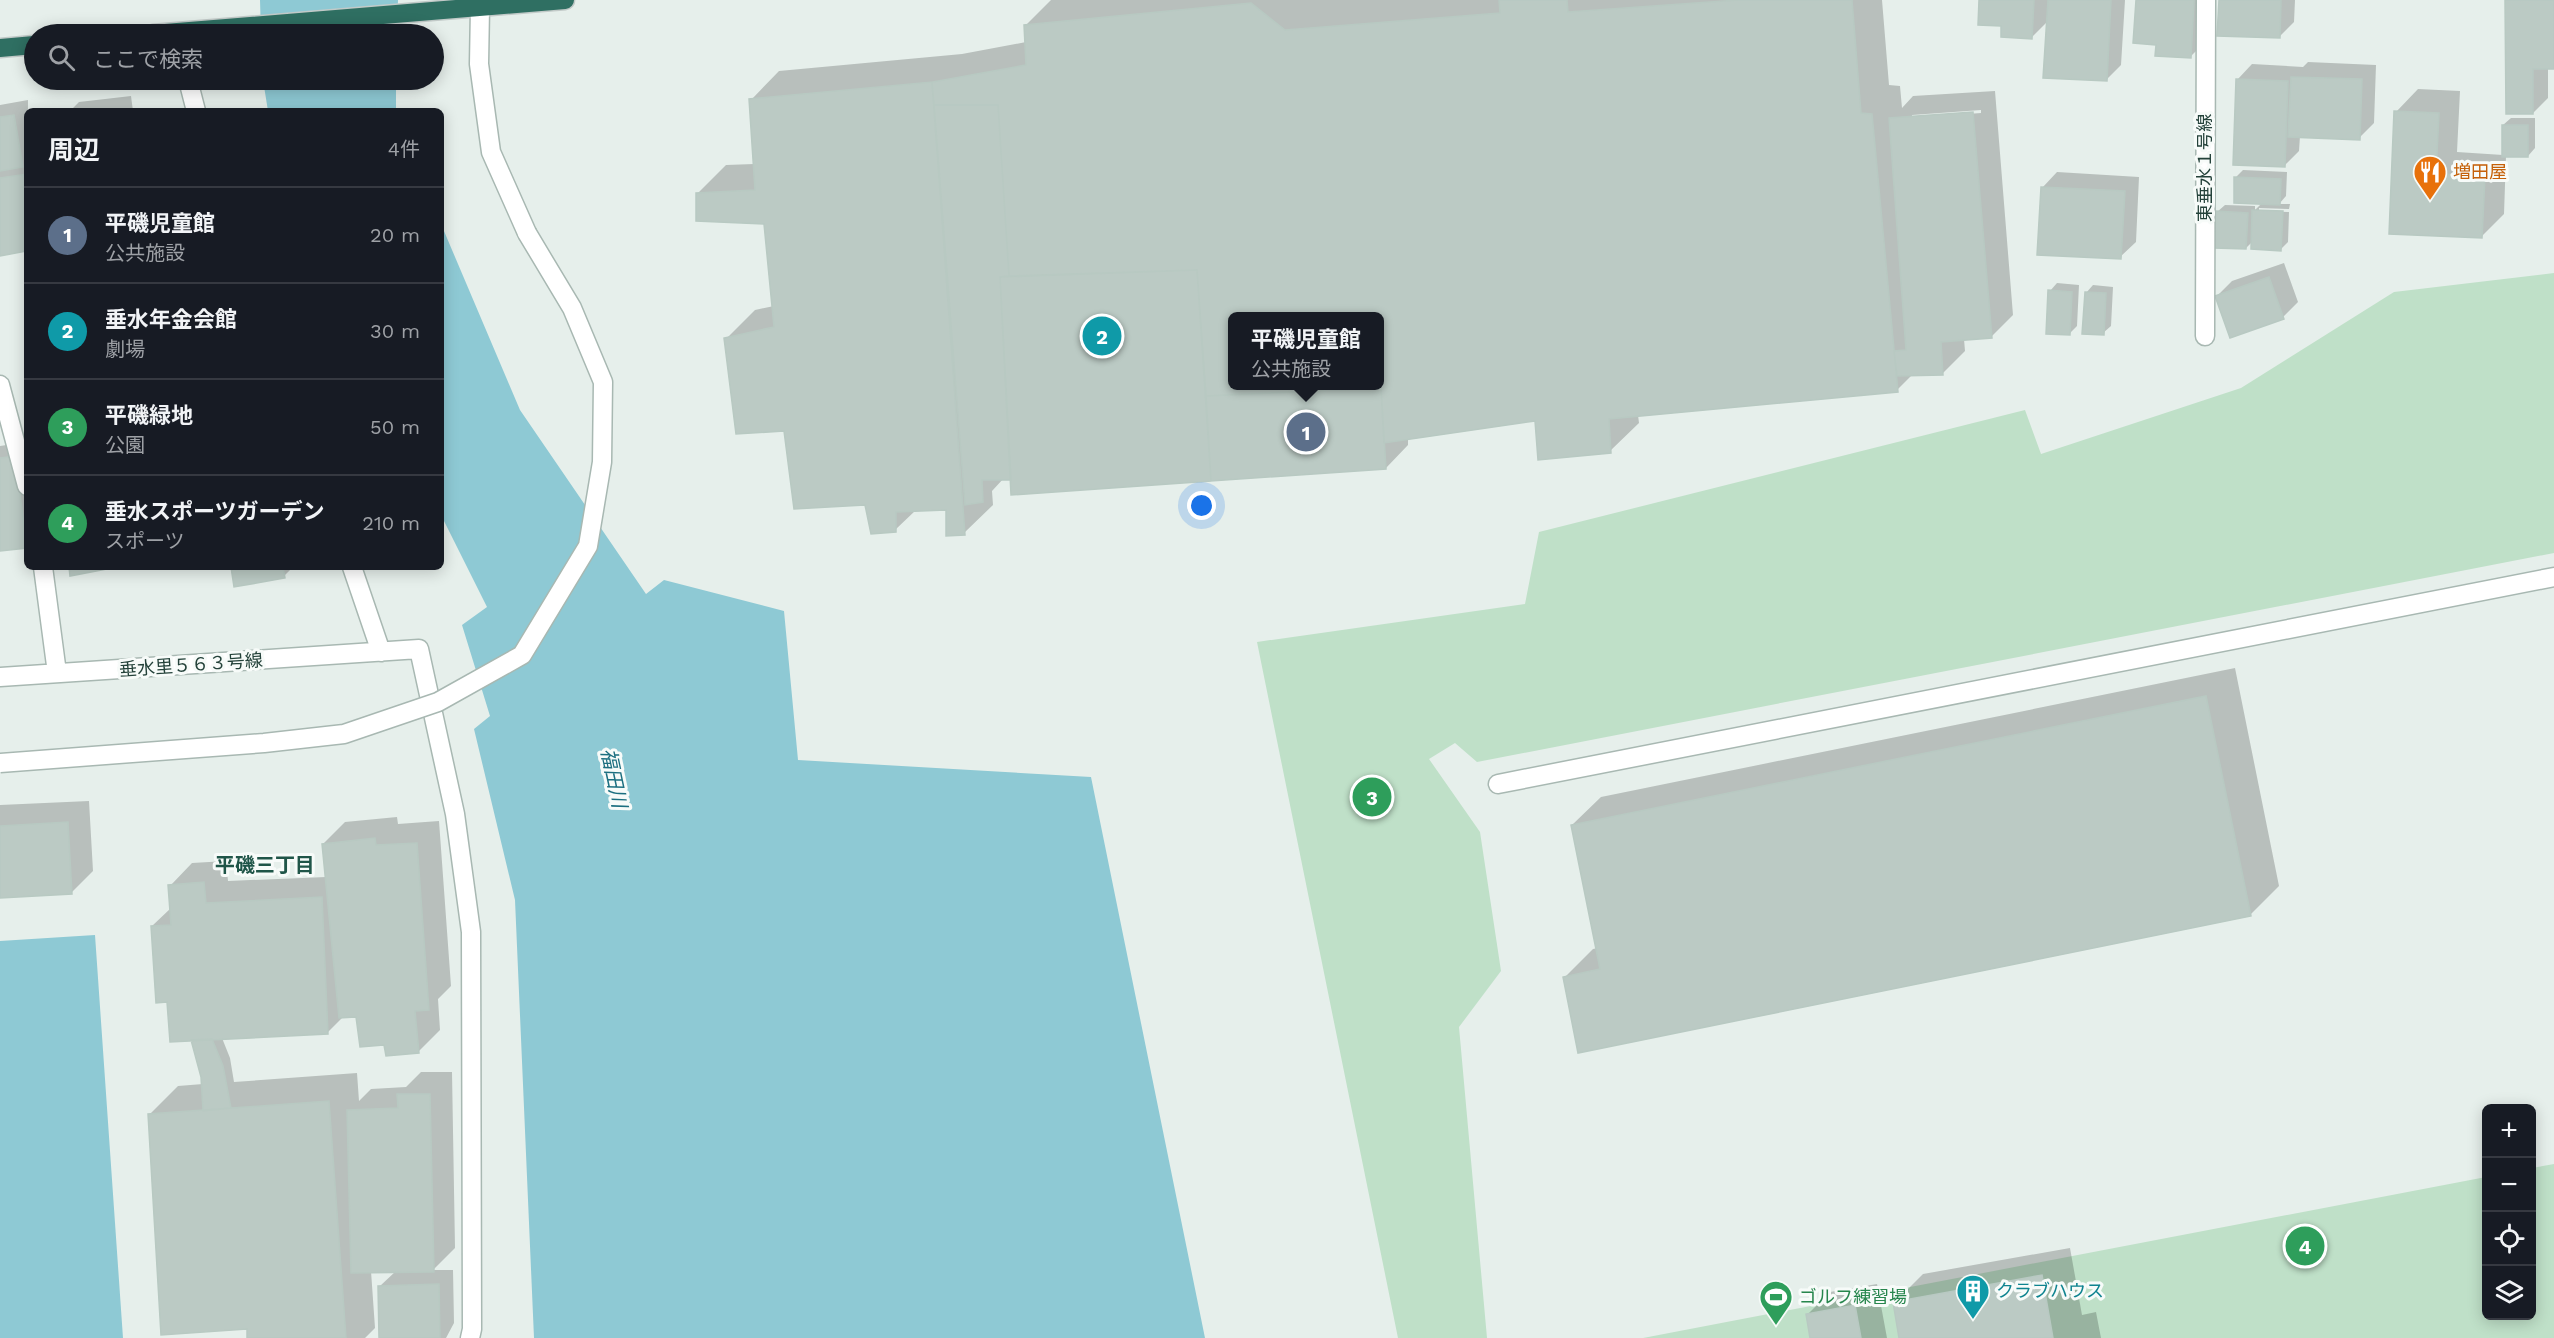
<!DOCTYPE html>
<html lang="ja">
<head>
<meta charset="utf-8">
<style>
	body { margin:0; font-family:"Work Sans","Noto Sans JP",sans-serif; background:#242831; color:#f1f3f6 }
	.controls { position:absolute; right:18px; bottom:18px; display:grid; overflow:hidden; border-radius:9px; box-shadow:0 3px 15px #0003 }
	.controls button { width:54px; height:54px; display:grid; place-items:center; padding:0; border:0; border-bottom:2px solid #363941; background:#171b24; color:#f1f3f6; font:30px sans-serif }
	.you { position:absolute; left:1202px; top:506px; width:21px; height:21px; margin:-15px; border:4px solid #fff; border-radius:50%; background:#1a73e8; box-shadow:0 0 0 9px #1a73e833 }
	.badge { display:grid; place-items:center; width:39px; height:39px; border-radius:50%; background:#0f766e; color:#fff; font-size:20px; font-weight:700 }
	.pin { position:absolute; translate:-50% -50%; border:3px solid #fff; box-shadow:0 2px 6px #0006 }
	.popup { position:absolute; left:1228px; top:312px; width:156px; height:78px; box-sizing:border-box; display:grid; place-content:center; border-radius:9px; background:#171b24; filter:drop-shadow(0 2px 4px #0005); font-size:20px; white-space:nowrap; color:#9ea1a6 }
	.popup b { font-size:22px; color:#f1f3f6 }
	.popup::after { content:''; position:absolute; left:50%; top:100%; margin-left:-12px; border:12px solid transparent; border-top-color:#171b24 }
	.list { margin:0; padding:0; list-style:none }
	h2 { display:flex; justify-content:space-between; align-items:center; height:78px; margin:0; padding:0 24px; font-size:26px }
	h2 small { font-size:20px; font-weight:400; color:#9ea1a6 }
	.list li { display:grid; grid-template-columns:39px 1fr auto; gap:18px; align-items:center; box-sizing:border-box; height:96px; padding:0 24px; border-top:2px solid #363941 }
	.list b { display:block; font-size:22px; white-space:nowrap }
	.list p { margin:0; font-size:20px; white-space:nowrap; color:#9ea1a6 }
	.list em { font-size:20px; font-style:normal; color:#9ea1a6 }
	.icon { flex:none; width:33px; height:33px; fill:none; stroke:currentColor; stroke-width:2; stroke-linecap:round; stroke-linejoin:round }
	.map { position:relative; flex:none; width:2554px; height:1338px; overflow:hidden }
	.search { position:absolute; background:#171b24; box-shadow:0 3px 15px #0003; left:24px; top:24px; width:420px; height:66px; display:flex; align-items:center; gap:15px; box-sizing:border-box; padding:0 21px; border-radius:33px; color:#9ea1a6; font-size:22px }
	.panel { position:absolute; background:#171b24; box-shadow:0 3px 15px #0003; left:24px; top:108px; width:420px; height:462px; border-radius:9px }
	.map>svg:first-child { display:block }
	.green { fill:#bfe0c8 }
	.water { fill:#8ec9d4 }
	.shadow { fill:#0003; fill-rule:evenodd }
	.building { fill:#bbcac4; stroke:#b8c9c2; stroke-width:1.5; fill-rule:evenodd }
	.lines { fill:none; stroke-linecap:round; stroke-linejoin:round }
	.minor-casing { stroke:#a8b8b2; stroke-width:21 }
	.highway-casing { stroke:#c2cac8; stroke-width:21 }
	.minor { stroke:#fff; stroke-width:18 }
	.highway { stroke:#2f6f62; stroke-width:18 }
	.minor-bridge-casing { stroke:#a8b8b2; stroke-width:21; stroke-linecap:butt }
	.minor-bridge { stroke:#fff; stroke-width:18 }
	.labels { text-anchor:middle; stroke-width:6; stroke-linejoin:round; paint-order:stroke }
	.street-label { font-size:18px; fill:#24423a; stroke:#f7fbf9 }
	.food-label { font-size:18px; fill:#c56008; stroke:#f7fbf9; text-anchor:start }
	.culture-label { font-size:18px; fill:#0d838f; stroke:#f7fbf9; text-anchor:start }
	.leisure-label { font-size:18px; fill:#27864d; stroke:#f7fbf9; text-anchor:start }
	.water-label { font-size:20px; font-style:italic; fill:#1c6f80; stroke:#f7fbf9 }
	.neighbourhood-label { font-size:20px; font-weight:bold; fill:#1f5548; stroke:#f7fbf9 }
</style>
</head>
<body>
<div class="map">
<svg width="2554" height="1338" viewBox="0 0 2554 1338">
	<rect width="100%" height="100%" fill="#e6efeb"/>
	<path class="green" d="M 2554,273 L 2554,553 L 1477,762 L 1455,743 L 1429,759 L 1480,832 L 1501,971 L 1459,1027 L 1487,1338 L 1398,1338 L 1257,642 L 1525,604 L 1539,532 L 2025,410 L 2041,454 L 2241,388 L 2394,292 Z
		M 2554,1164 L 2554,1338 L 1643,1338 L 2486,1177 L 2486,1316 L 2532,1316 L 2532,1168 Z"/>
	<path class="water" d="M 260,0 L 398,0 L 397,34 L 261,34 Z
		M 263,80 L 396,80 L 396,111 L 268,111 Z
		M 441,224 L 520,410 L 646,594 L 664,580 L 784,611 L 798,760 L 1091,777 L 1205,1338 L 534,1338 L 515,900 L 474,729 L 490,716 L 462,625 L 487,607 L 441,515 Z
		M 95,935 L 123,1338 L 0,1338 L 0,941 Z"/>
	<path class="shadow" d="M 1051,0 L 1882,0 L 1889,85 L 1900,86 L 1902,108 L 1913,96 L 1995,91 L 2013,315 L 1991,337 L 1964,339 L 1965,351 L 1943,373 L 1913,374 L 1897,390 L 1638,415 L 1639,423 L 1610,451 L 1536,419 L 1408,438 L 1408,445 L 1386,468 L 1013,493 L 1012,478 L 1004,478 L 992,491 L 993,505 L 964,533 L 947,508 L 916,510 L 895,530 L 785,430 L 726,339 L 755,310 L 774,306 L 766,223 L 697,194 L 726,165 L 754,164 L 751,100 L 779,71 L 962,54 L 1026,42 L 1026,25 ZM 1981,110 L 1981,113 L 1912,118 L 1912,115 ZM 1232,316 L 1380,316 L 1380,386 L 1232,386 Z
		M 1981,0 L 2125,0 L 2121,65 L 2106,80 L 2048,21 L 2032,37 L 2003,24 Z
		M 2137,0 L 2208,0 L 2206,41 L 2191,56 L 2157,43 Z
		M 2220,0 L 2295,0 L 2294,22 L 2279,37 Z
		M 2507,0 L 2554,0 L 2554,67 L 2548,67 L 2548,98 L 2533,113 Z
		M 2308,62 L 2376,65 L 2374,123 L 2359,138 L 2300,136 L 2299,151 L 2284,166 L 2237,80 L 2252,64 L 2303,67 Z
		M 2418,89 L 2460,91 L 2457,152 L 2503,155 L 2503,125 L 2511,118 L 2535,118 L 2535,148 L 2528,156 L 2506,156 L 2504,214 L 2482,236 L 2390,233 L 2396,112 Z
		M 131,96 L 133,111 L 70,111 L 79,102 Z
		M 28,100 L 27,250 L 0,254 L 0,105 Z
		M 2243,170 L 2287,172 L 2286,196 L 2279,204 L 2290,204 L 2289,209 L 2259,208 L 2259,211 L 2289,212 L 2288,242 L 2280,250 L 2253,241 L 2246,248 L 2217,212 L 2225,205 L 2255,206 L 2255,210 L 2262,203 L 2236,177 Z
		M 2057,172 L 2139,177 L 2136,242 L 2120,257 L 2042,188 Z
		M 2284,263 L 2298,302 L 2283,317 L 2217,296 L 2232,281 Z
		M 2057,283 L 2079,285 L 2077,326 L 2070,333 L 2050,291 Z
		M 2093,285 L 2113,287 L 2111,326 L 2103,333 L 2086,293 Z
		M 27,442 L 27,546 L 0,550 L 0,446 Z
		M 232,567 L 293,567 L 284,576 Z
		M 2235,668 L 2279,886 L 2251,914 L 1579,1051 L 1564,978 L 1593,949 L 1598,948 L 1572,825 L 1601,797 Z
		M 89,801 L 93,871 L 71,893 L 0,897 L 0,805 Z
		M 397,817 L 398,824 L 439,821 L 451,986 L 438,999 L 440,1030 L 418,1052 L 386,1043 L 357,1015 L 343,1017 L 327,1033 L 222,1038 L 230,1058 L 234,1082 L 357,1073 L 359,1101 L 371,1089 L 406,1087 L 421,1072 L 452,1072 L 455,1248 L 433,1270 L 453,1270 L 454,1323 L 446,1338 L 381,1338 L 380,1286 L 396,1271 L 371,1271 L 375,1328 L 365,1338 L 249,1338 L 248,1328 L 149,1115 L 178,1086 L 203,1084 L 192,1039 L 168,1000 L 152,926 L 171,908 L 170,886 L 192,863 L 226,861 L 228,881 L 326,877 L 323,844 L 345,822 Z
		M 2070,1248 L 2082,1315 L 2096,1312 L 2101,1338 L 1901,1338 L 1894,1303 L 1923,1274 Z
		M 1877,1284 L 1887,1338 L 1812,1338 L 1808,1314 L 1830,1292 Z"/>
	<path class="building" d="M 1499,0 L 1567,0 L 1568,12 L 1738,0 L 1852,0 L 1861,113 L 1872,114 L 1898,392 L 1609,419 L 1611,453 L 1538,460 L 1535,421 L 1384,443 L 1381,388 L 1206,396 L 1197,270 L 1009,276 L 998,105 L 934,105 L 932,82 L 1026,65 L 1024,25 L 1251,3 L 1285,30 L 1500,13 ZM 1232,316 L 1380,316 L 1380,386 L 1232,386 Z
		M 1979,0 L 2034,0 L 2032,39 L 2001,37 L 2001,26 L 1978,25 Z
		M 2048,0 L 2111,0 L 2107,81 L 2043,78 Z
		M 2136,0 L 2194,0 L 2191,58 L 2155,56 L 2156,45 L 2133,43 Z
		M 2219,0 L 2281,0 L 2280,38 L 2217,36 Z
		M 2505,0 L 2554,0 L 2554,69 L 2533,69 L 2533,114 L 2506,114 Z
		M 2291,77 L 2362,79 L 2360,140 L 2288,137 Z
		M 2236,79 L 2288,81 L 2285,167 L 2233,165 Z
		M 932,82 L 965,535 L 946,536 L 946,510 L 896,512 L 896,532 L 871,534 L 865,505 L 794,509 L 784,431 L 736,434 L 724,338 L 774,327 L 764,224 L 696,221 L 696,193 L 755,190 L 749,99 Z
		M 934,105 L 998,105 L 1009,276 L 1000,277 L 1011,480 L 982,480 L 983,502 L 965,505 Z
		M 2394,111 L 2439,113 L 2436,174 L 2485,176 L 2482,238 L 2389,234 Z
		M 1973,112 L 1992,338 L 1941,342 L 1943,375 L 1897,376 L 1894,351 L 1906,350 L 1889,118 Z
		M 14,115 L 23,167 L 0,171 L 0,117 Z
		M 2502,125 L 2528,125 L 2528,157 L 2502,157 Z
		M 27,174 L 27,251 L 0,256 L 0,178 Z
		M 2234,177 L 2281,179 L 2280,205 L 2234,203 Z
		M 2041,187 L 2125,191 L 2121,259 L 2037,255 Z
		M 2252,210 L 2283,211 L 2281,251 L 2251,249 Z
		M 2216,211 L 2248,213 L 2246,249 L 2214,248 Z
		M 1197,270 L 1211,481 L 1011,495 L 1000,277 Z
		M 2269,277 L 2284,319 L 2230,338 L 2215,296 Z
		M 2048,290 L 2072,292 L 2070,335 L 2046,334 Z
		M 2085,292 L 2106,293 L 2104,335 L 2082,334 Z
		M 1381,388 L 1386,469 L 1211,481 L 1206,396 Z
		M 15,456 L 27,548 L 0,551 L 0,458 Z
		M 69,567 L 117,567 L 70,576 Z
		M 231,567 L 283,567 L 285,578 L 234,587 Z
		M 2206,696 L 2251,916 L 1578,1053 L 1563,977 L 1600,969 L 1571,825 Z
		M 68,822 L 72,894 L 0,898 L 0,826 Z
		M 375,838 L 376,845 L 417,843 L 429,1010 L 415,1011 L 419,1053 L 386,1056 L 384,1045 L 360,1047 L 356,1017 L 339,1018 L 322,844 Z
		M 204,882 L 206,903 L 322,897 L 328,1034 L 170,1042 L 167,1002 L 156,1003 L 151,926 L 171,925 L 168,885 Z
		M 212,1039 L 223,1066 L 231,1108 L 203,1111 L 201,1077 L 191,1040 Z
		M 397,1094 L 430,1094 L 434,1272 L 351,1273 L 347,1110 L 398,1108 Z
		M 329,1101 L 346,1338 L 247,1338 L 247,1329 L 161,1335 L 148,1114 Z
		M 2042,1275 L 2053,1338 L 1899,1338 L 1893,1302 Z
		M 439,1284 L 440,1338 L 379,1338 L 378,1286 Z
		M 1855,1305 L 1861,1338 L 1810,1338 L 1806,1314 Z"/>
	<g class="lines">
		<defs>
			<path id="minor" d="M 480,8 L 479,64 L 491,152 L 527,233
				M 188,80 L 196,111
				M 2205,336 L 2206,0
				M 0,385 L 27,486
				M 43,567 L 57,673
				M 352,567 L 381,652
				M 0,677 L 419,649 L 455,814 L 471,932 L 472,1329 L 470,1338
				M 1498,784 L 2554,577"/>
			<path id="highway" d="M 153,34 L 565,0
				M 0,48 L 34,45"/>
		</defs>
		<use href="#minor" class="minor-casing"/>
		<use href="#highway" class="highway-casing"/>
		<use href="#minor" class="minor"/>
		<use href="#highway" class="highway"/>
		<defs>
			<path id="minor-bridge" d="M 0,763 L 264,743 L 344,734 L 438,702 L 522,655 L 588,546 L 602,462 L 603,382 L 572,308 L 527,233"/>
		</defs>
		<use href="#minor-bridge" class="minor-bridge-casing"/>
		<use href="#minor-bridge" class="minor-bridge"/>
	</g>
	<defs>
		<symbol id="restaurant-pin" viewBox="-11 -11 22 30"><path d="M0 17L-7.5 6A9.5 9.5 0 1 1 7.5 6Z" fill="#e8710a" stroke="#f7fbf9"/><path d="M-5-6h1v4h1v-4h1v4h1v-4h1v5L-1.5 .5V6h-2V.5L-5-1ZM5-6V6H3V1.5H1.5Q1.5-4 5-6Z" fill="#fff"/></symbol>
		<symbol id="building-pin" viewBox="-11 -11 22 30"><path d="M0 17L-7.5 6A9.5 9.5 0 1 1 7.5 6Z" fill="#0f9aa8" stroke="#f7fbf9"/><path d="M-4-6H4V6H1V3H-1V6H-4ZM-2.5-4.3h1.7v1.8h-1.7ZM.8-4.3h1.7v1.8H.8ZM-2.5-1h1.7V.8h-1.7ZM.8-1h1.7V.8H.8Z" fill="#fff"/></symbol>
		<symbol id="stadium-pin" viewBox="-11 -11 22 30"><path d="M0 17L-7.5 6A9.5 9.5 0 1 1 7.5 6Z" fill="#2e9e5b" stroke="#f7fbf9"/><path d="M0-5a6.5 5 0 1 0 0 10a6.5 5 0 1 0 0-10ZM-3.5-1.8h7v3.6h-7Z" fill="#fff"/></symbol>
	</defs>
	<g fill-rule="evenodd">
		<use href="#restaurant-pin" x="2411" y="153" width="38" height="52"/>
		<use href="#building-pin" x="1954" y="1272" width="38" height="52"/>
		<use href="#stadium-pin" x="1757" y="1278" width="38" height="52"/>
	</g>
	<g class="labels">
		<g class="street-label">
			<text transform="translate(2205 168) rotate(-90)" y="6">東垂水１号線</text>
			<text transform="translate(191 665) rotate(-4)" y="6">垂水里５６３号線</text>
		</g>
		<g class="food-label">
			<text x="2453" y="178">増田屋</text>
		</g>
		<g class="culture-label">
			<text x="1996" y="1297">クラブハウス</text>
		</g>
		<g class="leisure-label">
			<text x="1799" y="1303">ゴルフ練習場</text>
		</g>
		<g class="water-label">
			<text transform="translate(614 778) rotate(78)" y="7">福田川</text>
		</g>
		<g class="neighbourhood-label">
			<text x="265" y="872">平磯三丁目</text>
		</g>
	</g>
</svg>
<div class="controls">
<button>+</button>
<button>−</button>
<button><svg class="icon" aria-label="locate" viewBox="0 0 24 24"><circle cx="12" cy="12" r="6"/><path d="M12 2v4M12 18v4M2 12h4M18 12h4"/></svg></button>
<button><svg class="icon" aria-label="layers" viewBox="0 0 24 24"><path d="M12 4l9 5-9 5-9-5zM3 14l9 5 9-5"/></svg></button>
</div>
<div class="you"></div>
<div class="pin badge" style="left:1306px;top:432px;background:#5c6f8a">1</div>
<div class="popup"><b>平磯児童館</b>公共施設</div>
<div class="pin badge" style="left:1102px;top:336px;background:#0f9aa8">2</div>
<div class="pin badge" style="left:1372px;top:797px;background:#2e9e5b">3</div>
<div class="pin badge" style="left:2305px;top:1246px;background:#2e9e5b">4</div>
<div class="search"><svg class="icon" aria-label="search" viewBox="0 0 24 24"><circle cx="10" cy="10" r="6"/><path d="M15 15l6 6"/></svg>ここで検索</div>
<section class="panel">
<h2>周辺<small>4件</small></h2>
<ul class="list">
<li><span class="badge" style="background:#5c6f8a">1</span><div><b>平磯児童館</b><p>公共施設</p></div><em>20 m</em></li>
<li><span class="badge" style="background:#0f9aa8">2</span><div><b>垂水年金会館</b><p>劇場</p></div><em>30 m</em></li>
<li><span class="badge" style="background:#2e9e5b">3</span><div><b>平磯緑地</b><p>公園</p></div><em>50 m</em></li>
<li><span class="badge" style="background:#2e9e5b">4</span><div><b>垂水スポーツガーデン</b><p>スポーツ</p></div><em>210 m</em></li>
</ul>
</section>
</div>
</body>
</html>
